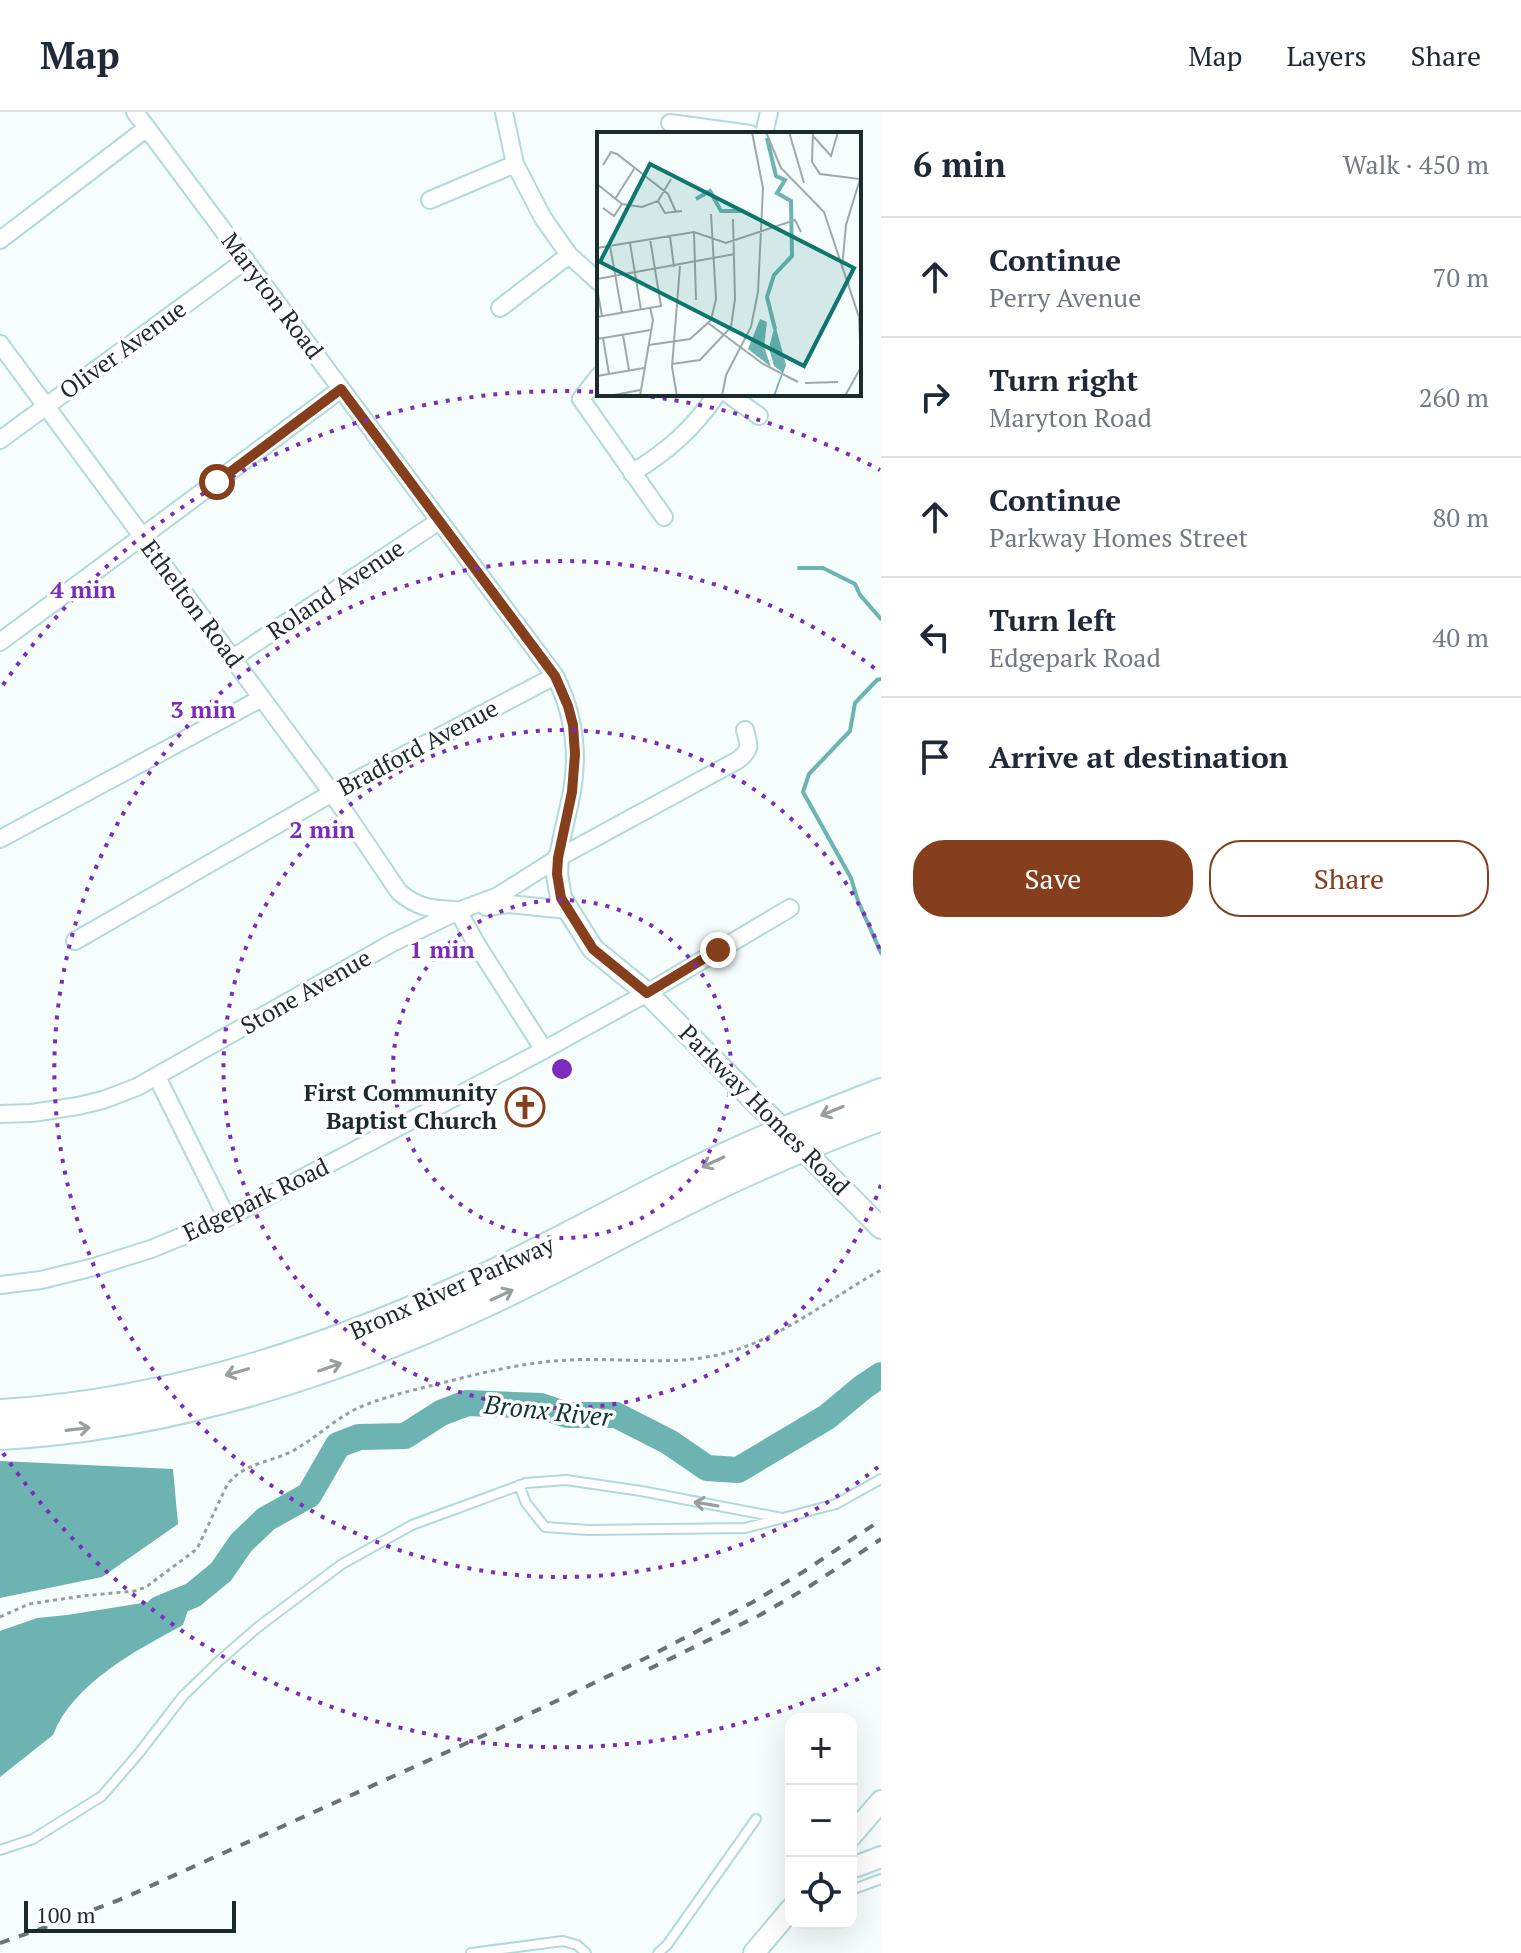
<!DOCTYPE html>
<html lang="en">
<head>
<meta charset="utf-8">
<style>
	body { margin:0; font-family:"PT Serif",serif; background:#f6f6f7; color:#1f2937 }
	.controls { position:absolute; right:24px; bottom:24px; display:grid; overflow:hidden; border-radius:16px; box-shadow:0 8px 32px #0002 }
	.controls button { width:72px; height:72px; display:grid; place-items:center; padding:0; border:0; border-bottom:2px solid #e0e1e3; background:#fff; color:#1f2937; font:40px sans-serif }
	.scale { position:absolute; left:24px; bottom:20px; width:212px; box-sizing:border-box; padding-left:8px; border:4px solid #1b2a2a; border-top:0; font-size:22px; line-height:28px; white-space:nowrap; color:#1b2a2a; -webkit-text-stroke:6px #fff; paint-order:stroke }
	.stop { position:absolute; width:24px; height:24px; margin:-18px; border:6px solid #853f1c; border-radius:50%; background:#fff }
	.stop.end { background:#853f1c; border-color:#fff; box-shadow:0 2px 8px #0008 }
	.list { margin:0; padding:0; list-style:none }
	h2 { display:flex; justify-content:space-between; align-items:center; height:104px; margin:0; padding:0 32px; font-size:34px }
	h2 small { font-size:26px; font-weight:400; color:#747a83 }
	.list li { display:grid; grid-template-columns:52px 1fr auto; gap:24px; align-items:center; box-sizing:border-box; height:120px; padding:0 32px; border-top:2px solid #e0e1e3 }
	.list b { display:block; font-size:30px; white-space:nowrap }
	.list p { margin:0; font-size:26px; white-space:nowrap; color:#747a83 }
	.list em { font-size:26px; font-style:normal; color:#747a83 }
	.actions { display:flex; gap:16px; padding:24px 32px }
	.actions a { flex:1; padding:18px 0; border:2px solid #853f1c; border-radius:32px; text-align:center; font-size:28px; color:#853f1c }
	.actions .main { background:#853f1c; color:#fff }
	.icon { flex:none; width:44px; height:44px; fill:none; stroke:currentColor; stroke-width:2; stroke-linecap:round; stroke-linejoin:round }
	.map { position:relative; flex:none; width:881px; height:1841px; overflow:hidden }
	header { display:flex; align-items:center; gap:48px; box-sizing:border-box; height:112px; padding:0 40px; background:#fff; border-bottom:2px solid #e0e1e3 }
	header strong { font-size:38px }
	nav { display:flex; gap:44px; margin-inline-start:auto; font-size:28px }
	main { display:flex }
	aside { flex:1; background:#fff }
	.map>svg:first-child { display:block }
	.water { fill:#6db3b2 }
	.lines { fill:none; stroke-linecap:round; stroke-linejoin:round }
	.stream { stroke:#6db3b2; stroke-width:4 }
	.river { stroke:#6db3b2; stroke-width:26 }
	.service-casing { stroke:#b2dada; stroke-width:12 }
	.minor-casing { stroke:#b2dada; stroke-width:20 }
	.tertiary-casing { stroke:#b2dada; stroke-width:24 }
	.trunk-casing { stroke:#b2dada; stroke-width:30 }
	.path { stroke:#949f9f; stroke-width:3; stroke-dasharray:4 4; stroke-linecap:butt }
	.service { stroke:#fff; stroke-width:8 }
	.minor { stroke:#fff; stroke-width:16 }
	.tertiary { stroke:#fff; stroke-width:20 }
	.trunk { stroke:#fff; stroke-width:26 }
	.rail { stroke:#687474; stroke-width:4; stroke-dasharray:10 10; stroke-linecap:butt }
	.oneway { stroke:#989f9f }
	.route { stroke:#853f1c; stroke-width:10 }
	.ring { fill:none; stroke:#7b2cbf; stroke-width:4; stroke-dasharray:4 8 }
	.labels { text-anchor:middle; stroke-width:7; stroke-linejoin:round; paint-order:stroke }
	.street-label { font-size:24px; fill:#1b2a2a; stroke:#fff }
	.poi-label { font-size:24px; font-weight:bold; fill:#1b2a2a; stroke:#fff; text-anchor:end }
	.water-label { font-size:26px; font-style:italic; fill:#123535; stroke:#fff }
	.inset-river { fill:none; stroke:#6db3b2; stroke-width:4 }
	.inset-road { fill:none; stroke:#9ea9a9; stroke-width:2 }
	.view { fill:#0f766e; fill-opacity:0.15; stroke:#0f766e; stroke-width:4 }
	.inset-edge { fill:none; stroke:#1b2a2a; stroke-width:4 }
	.centre { fill:#7b2cbf; stroke:#fff; stroke-width:4 }
	.ring-label { font-size:24px; text-anchor:middle; font-weight:bold; fill:#7b2cbf; stroke:#fff; stroke-width:7; stroke-linejoin:round; paint-order:stroke }
</style>
</head>
<body>
<header>
<strong>Map</strong>
<nav><a>Map</a><a>Layers</a><a>Share</a></nav>
</header>
<main>
<div class="map">
<svg width="881" height="1841" viewBox="0 0 881 1841">
	<rect width="100%" height="100%" fill="#f5fdfd"/>
	<path class="water" d="M 0,1349 L 173,1357 L 178,1412 L 102,1465 L 0,1486 Z
		M 193,1483 L 183,1513 C 137,1538 73,1571 53,1623 L 0,1665 L 0,1519 L 37,1506 L 67,1503 Z"/>
	<g class="lines">
		<path class="stream" d="M 799,456 L 823,456 L 855,472 L 860,483 L 881,507
			M 881,567 L 877,568 L 855,591 L 850,619 L 809,662 L 803,680 L 851,766 L 858,789 L 881,841"/>
		<path class="river" d="M 159,1497 L 193,1483 L 221,1460 L 241,1431 L 266,1407 L 309,1383 L 338,1333 L 359,1325 L 405,1324 L 441,1301 L 467,1291 L 541,1294 L 567,1303 L 616,1303 L 669,1330 L 707,1356 L 738,1358 L 827,1305 L 863,1275 L 881,1263"/>
		<defs>
			<path id="service" d="M 519,1373 L 526,1391 L 545,1415 L 588,1418 L 745,1416 L 836,1392 L 881,1367
				M 0,1738 L 33,1727 L 102,1684 L 139,1641 L 183,1584 L 219,1549 L 258,1515 L 342,1452 L 412,1413 L 526,1371 L 566,1368 L 641,1379 L 782,1406
				M 851,1778 L 881,1767
				M 471,1841 L 563,1829 L 577,1833 L 586,1841
				M 658,1841 L 667,1833 L 756,1707"/>
			<path id="minor" d="M 135,0 L 555,564 C 573,600 579,639 572,679 C 568,702 561,724 558,746
				M 504,0 L 515,52 L 543,106 L 569,143 L 599,170
				M 670,11 L 750,22
				M 764,22 L 769,0
				M 430,88 L 515,52
				M 0,128 L 147,16
				M 500,196 L 569,143
				M 0,232 L 332,681 L 399,780 C 418,796 431,797 455,798
				M 599,264 L 581,287 L 664,405
				M 728,282 L 759,304
				M 0,328 L 246,148
				M 632,361 C 668,339 693,317 717,282
				M 0,530 L 341,277
				M 233,546 L 439,409
				M 0,727 L 262,586
				M 486,795 L 509,792 L 568,798
				M 458,799 L 477,833 L 544,938
				M 75,829 L 332,681 L 555,564
				M 157,965 L 227,1106
				M 0,1002 L 32,1001 L 78,994 L 103,988 L 137,975 L 392,831 L 458,799 L 498,784 L 558,746 L 738,648 C 752,637 749,633 745,618
				M 0,1173 L 41,1168 L 94,1155 L 151,1137 L 227,1106 L 544,938 L 647,881 L 790,796"/>
			<path id="tertiary" d="M 558,746 L 557,762 L 561,786 L 593,837 L 647,881 L 881,1116
				M 851,1724 L 881,1689
				M 851,1754 L 857,1754 L 881,1745
				M 754,1841 L 791,1797"/>
			<path id="trunk" d="M 0,1301 C 159,1292 314,1243 459,1177 C 538,1142 614,1098 692,1060 C 753,1030 817,1005 881,980
				M 0,1324 C 167,1315 331,1263 482,1193 C 551,1161 618,1123 687,1089 C 750,1057 815,1030 881,1005"/>
		</defs>
		<use href="#service" class="service-casing"/>
		<use href="#minor" class="minor-casing"/>
		<use href="#tertiary" class="tertiary-casing"/>
		<use href="#trunk" class="trunk-casing"/>
		<path class="path" d="M 0,1505 L 29,1492 L 82,1484 L 135,1479 L 146,1475 L 197,1437 L 227,1373 C 245,1349 273,1351 296,1337 C 317,1325 334,1308 356,1297 C 382,1285 410,1279 438,1272 C 481,1261 524,1250 569,1248 C 623,1245 679,1256 732,1239 C 786,1223 832,1185 881,1158"/>
		<use href="#service" class="service"/>
		<use href="#minor" class="minor"/>
		<use href="#tertiary" class="tertiary"/>
		<use href="#trunk" class="trunk"/>
		<path class="rail" d="M 649,1557 L 760,1503 L 810,1474 L 881,1427
			M 0,1831 L 77,1804 L 124,1786 L 500,1616 L 648,1545 L 753,1490 L 803,1460 L 881,1408"/>
	</g>
	<defs><path id="oneway-shaft" d="M-6 0H5M1.5-3L5.5 0L1.5 3" fill="none" stroke-width="1.6" stroke-linecap="round" stroke-linejoin="round" transform="scale(2)"/></defs>
	<g class="oneway">
		<use href="#oneway-shaft" transform="translate(832 999) rotate(158)"/>
		<use href="#oneway-shaft" transform="translate(713 1050) rotate(155)"/>
		<use href="#oneway-shaft" transform="translate(502 1183) rotate(-25)"/>
		<use href="#oneway-shaft" transform="translate(330 1255) rotate(-19)"/>
		<use href="#oneway-shaft" transform="translate(237 1260) rotate(164)"/>
		<use href="#oneway-shaft" transform="translate(78 1317) rotate(-7)"/>
		<use href="#oneway-shaft" transform="translate(706 1392) rotate(-171)"/>
	</g>
	<g class="lines">
		<path class="route" d="M 217,370 L 341,277 L 555,564 L 568,594 L 573,613 L 575,642 L 572,680 L 558,746 L 557,762 L 561,786 L 593,837 L 647,881 L 718,838"/>
	</g>
	<g class="ring">
		<circle cx="562" cy="957" r="169"/>
		<path d="M881 1073A339 339 0 1 1 881 841"/>
		<path d="M878 1355A508 508 0 1 1 878 559"/>
		<path d="M880 1556A678 678 0 0 1 3 1341M3 573A678 678 0 0 1 597 280M627 282A678 678 0 0 1 880 358"/>
	</g>
	<defs>
		<symbol id="church-ring" viewBox="-11 -11 22 22"><circle r="9.5" fill="#fff" stroke="#853f1c" stroke-width="1.5"/><path d="M-1.2-6h2.4v3.5h3.3v2.4h-3.3V6h-2.4V-.1h-3.3v-2.4h3.3Z" fill="#853f1c"/></symbol>
	</defs>
	<g fill-rule="evenodd">
		<use href="#church-ring" x="503" y="973" width="44" height="44"/>
	</g>
	<g class="labels">
		<g class="street-label">
			<text transform="translate(272 184) rotate(53)" y="8">Maryton Road</text>
			<text transform="translate(123 238) rotate(-36)" y="8">Oliver Avenue</text>
			<text transform="translate(336 478) rotate(-34)" y="8">Roland Avenue</text>
			<text transform="translate(192 492) rotate(53)" y="8">Ethelton Road</text>
			<text transform="translate(418 636) rotate(-28)" y="8">Bradford Avenue</text>
			<text transform="translate(306 880) rotate(-30)" y="8">Stone Avenue</text>
			<text transform="translate(764 998) rotate(45)" y="8">Parkway Homes Road</text>
			<text transform="translate(256 1088) rotate(-26)" y="8">Edgepark Road</text>
			<text transform="translate(452 1176) rotate(-24)" y="8">Bronx River Parkway</text>
		</g>
		<g class="poi-label">
			<text x="497" y="989">First Community<tspan x="497" dy="28">Baptist Church</tspan></text>
		</g>
		<g class="water-label">
			<text transform="translate(548 1299) rotate(6)" y="9">Bronx River</text>
		</g>
	</g>
	<g transform="translate(597 20)">
		<rect width="264" height="264" fill="#f5fdfd"/>
		<path d="M 163,187 L 170,190 L 167,215 L 174,235 L 151,217 ZM 178,192 L 189,233 L 178,264 L 176,264 L 185,240 L 177,234 L 172,216 Z" fill="#6db3b2"/>
		<path class="inset-river" d="M 170,6 L 179,44 L 188,48 L 180,61 L 194,69 L 195,124 L 177,143 L 170,165 L 178,197M 99,67 L 113,59 L 124,79 L 147,79"/>
		<path class="inset-road" d="M 169,0 L 184,36 L 227,80 L 262,185 L 264,233M 192,0 L 207,51M 216,0 L 215,30 L 223,42 L 263,47 L 249,93 L 245,136M 217,5 L 234,24 L 241,0M 6,33 L 14,20 L 20,22 L 71,62 L 79,80M 0,52 L 25,72 L 45,75 L 61,69 L 74,47M 18,67 L 37,37M 61,69 L 68,81 L 85,79M 6,76 L 17,84 L 25,72M 97,100 L 99,168M 73,104 L 77,135M 33,111 L 44,178M 13,114 L 25,181M 0,116 L 97,100 L 129,111 L 198,88 L 204,100M 0,147 L 138,122M 0,156 L 5,184M 0,185 L 64,174 L 53,107M 111,191 L 166,232 L 201,250M 26,203 L 32,238M 6,206 L 12,242M 0,207 L 54,198M 52,213 L 93,207 L 114,188 L 119,167 L 114,82M 75,232 L 103,228 L 134,195 L 138,167 L 136,87M 0,244 L 47,236M 208,251 L 241,250M 12,264 L 43,258M 43,264 L 56,188 L 53,176M 80,264 L 75,235 L 83,134M 125,264 L 129,243 L 154,195 L 161,160 L 166,56 L 155,0M 248,264 L 264,235"/>
		<path class="view" d="M 53,32 L 257,136 L 207,234 L 3,130 Z"/>
		<rect width="264" height="264" class="inset-edge"/>
	</g>
	<circle cx="562" cy="957" r="12" class="centre"/>
	<g class="ring-label">
		<text x="83" y="486">4 min</text>
		<text x="203" y="606">3 min</text>
		<text x="322" y="726">2 min</text>
		<text x="442" y="846">1 min</text>
	</g>
</svg>
<div class="controls">
<button>+</button>
<button>−</button>
<button><svg class="icon" aria-label="locate" viewBox="0 0 24 24"><circle cx="12" cy="12" r="6"/><path d="M12 2v4M12 18v4M2 12h4M18 12h4"/></svg></button>
</div>
<div class="scale">100 m</div>
<div class="stop" style="left:217px;top:370px"></div>
<div class="stop end" style="left:718px;top:838px"></div>
</div>
<aside>
<h2>6 min<small>Walk · 450 m</small></h2>
<ul class="list">
<li><svg class="icon" aria-label="ahead" viewBox="0 0 24 24"><path d="M12 20V5M6 11l6-6 6 6"/></svg><div><b>Continue</b><p>Perry Avenue</p></div><em>70 m</em></li>
<li><svg class="icon" aria-label="right" viewBox="0 0 24 24"><path d="M7 20v-9h11M14 6l5 5-5 5"/></svg><div><b>Turn right</b><p>Maryton Road</p></div><em>260 m</em></li>
<li><svg class="icon" aria-label="ahead" viewBox="0 0 24 24"><path d="M12 20V5M6 11l6-6 6 6"/></svg><div><b>Continue</b><p>Parkway Homes Street</p></div><em>80 m</em></li>
<li><svg class="icon" aria-label="left" viewBox="0 0 24 24"><path d="M17 20v-9H6M10 6l-5 5 5 5"/></svg><div><b>Turn left</b><p>Edgepark Road</p></div><em>40 m</em></li>
<li><svg class="icon" aria-label="arrive" viewBox="0 0 24 24"><path d="M6 21V4h12l-3 4 3 4H6"/></svg><div><b>Arrive at destination</b></div></li>
</ul>
<div class="actions"><a class="main">Save</a><a>Share</a></div>
</aside>
</main>
</body>
</html>
